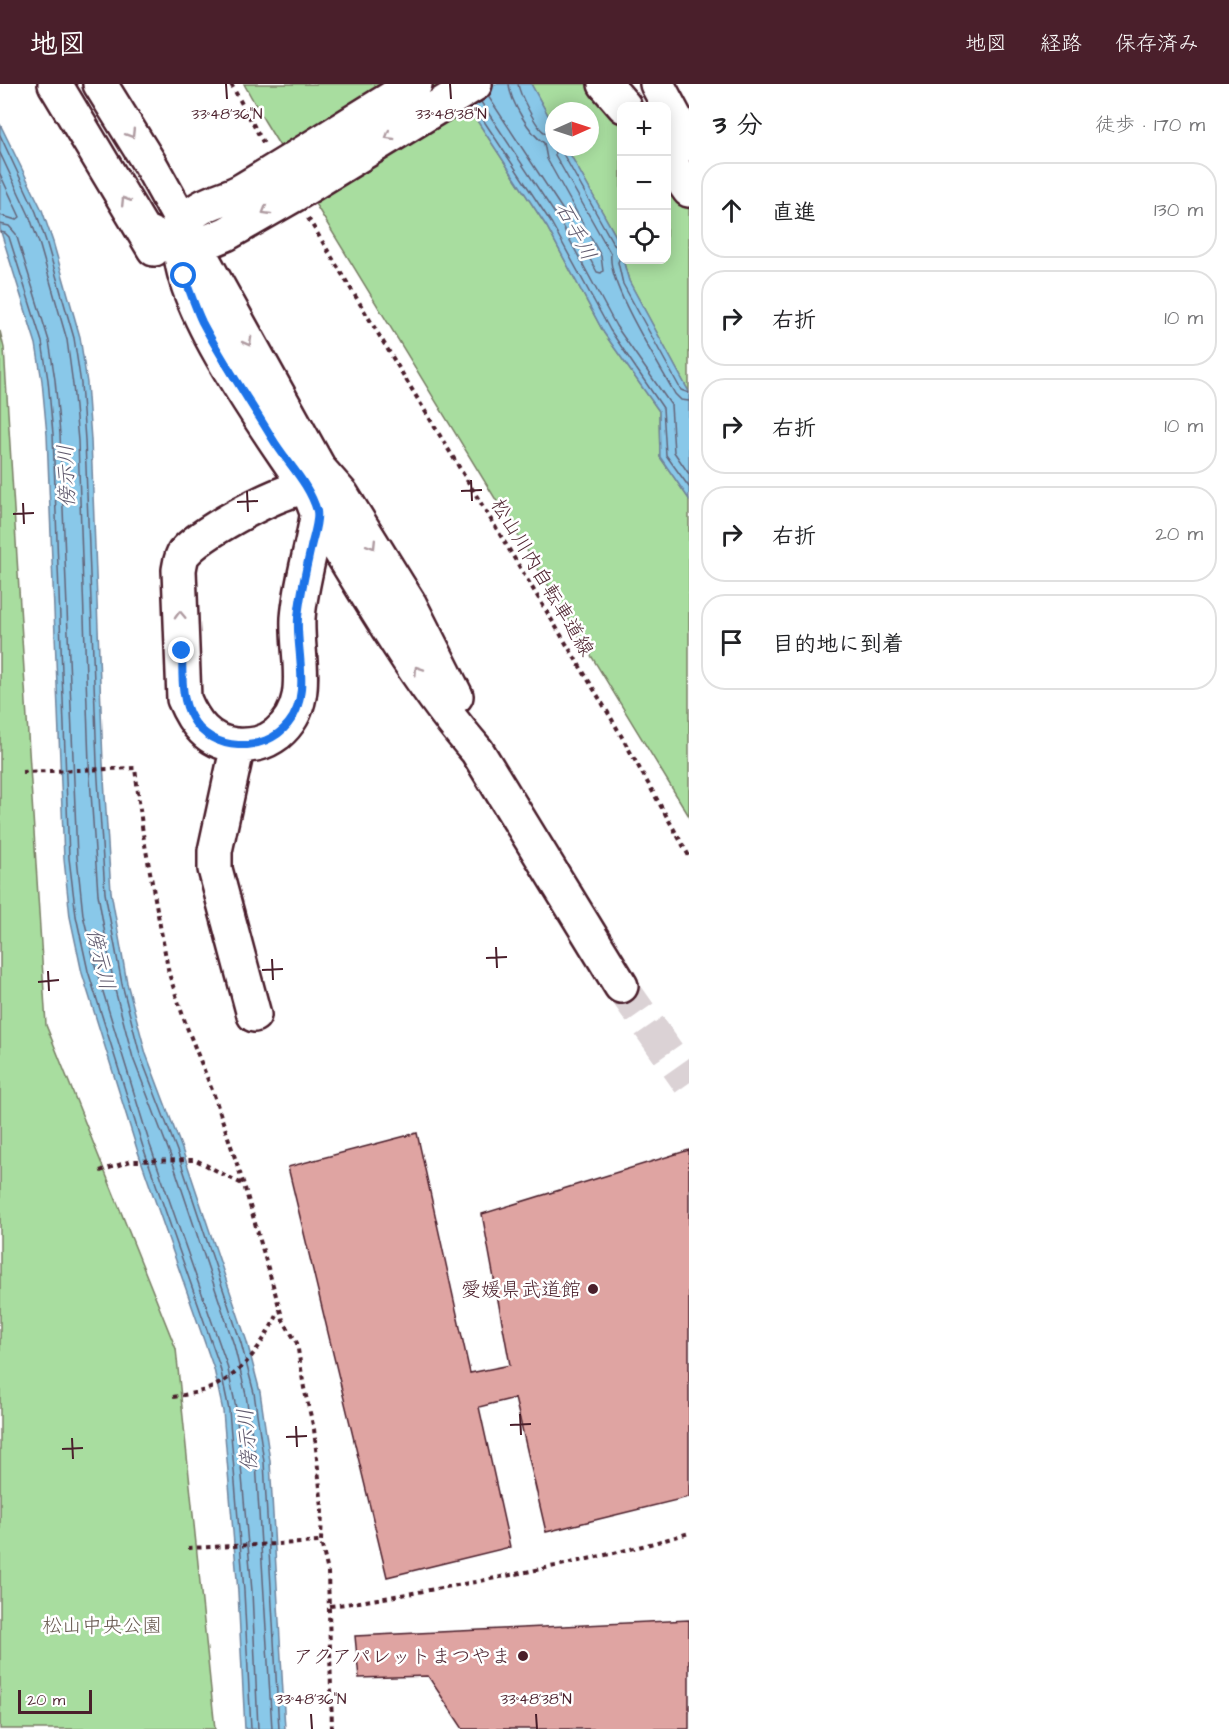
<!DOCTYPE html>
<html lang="ja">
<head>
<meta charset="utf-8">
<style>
	body { margin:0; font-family:"Architects Daughter","Klee One",sans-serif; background:#f6f6f6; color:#202124 }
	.controls { position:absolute; right:18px; top:18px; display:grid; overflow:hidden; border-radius:12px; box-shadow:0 3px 15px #0003 }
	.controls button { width:54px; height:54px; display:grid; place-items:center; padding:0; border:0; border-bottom:2px solid #e0e0e0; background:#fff; color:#202124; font:30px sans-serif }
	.compass { position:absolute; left:545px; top:18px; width:54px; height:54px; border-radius:50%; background:#fff; box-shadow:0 3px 15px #0003; rotate:87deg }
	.scale { position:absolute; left:18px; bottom:15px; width:74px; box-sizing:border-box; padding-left:6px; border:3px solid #4a1f2b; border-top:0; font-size:16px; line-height:21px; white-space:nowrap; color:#4a1f2b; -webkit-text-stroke:4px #fff; paint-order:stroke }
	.stop { position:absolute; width:18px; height:18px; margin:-14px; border:4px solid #1a73e8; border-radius:50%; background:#fff }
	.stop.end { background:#1a73e8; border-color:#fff; box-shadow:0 2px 6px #0008 }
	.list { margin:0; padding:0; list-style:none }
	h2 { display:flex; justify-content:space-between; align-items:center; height:78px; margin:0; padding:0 24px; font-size:26px }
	h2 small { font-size:20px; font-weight:400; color:#757577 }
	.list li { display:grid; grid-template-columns:39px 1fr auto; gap:18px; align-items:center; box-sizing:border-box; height:96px; margin:0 12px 12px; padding:0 12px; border:2px solid #e0e0e0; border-radius:24px }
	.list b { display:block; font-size:22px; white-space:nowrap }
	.list em { font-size:20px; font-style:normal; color:#757577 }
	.icon { flex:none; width:33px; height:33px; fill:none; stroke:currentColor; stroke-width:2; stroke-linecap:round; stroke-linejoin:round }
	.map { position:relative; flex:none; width:689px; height:1645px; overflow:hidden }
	header { display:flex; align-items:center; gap:36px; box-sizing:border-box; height:84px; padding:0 30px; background:#4a1f2b; color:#fff }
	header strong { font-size:28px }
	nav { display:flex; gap:33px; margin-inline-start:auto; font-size:21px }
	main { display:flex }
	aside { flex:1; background:#fff }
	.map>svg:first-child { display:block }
	.green { fill:#a8dd9f; stroke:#797e65; stroke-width:1.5 }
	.water { fill:#89c8e9; stroke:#70849d; stroke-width:1.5 }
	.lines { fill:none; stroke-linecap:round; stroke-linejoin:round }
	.shore { stroke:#636377; stroke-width:1.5 }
	.building { fill:#dfa4a2; stroke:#4a1f2b; stroke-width:1.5 }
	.minor-tunnel { stroke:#dbd2d5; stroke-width:33; stroke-dasharray:33 16; stroke-linecap:butt }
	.minor-casing { stroke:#4a1f2b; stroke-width:38 }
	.path { stroke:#4a1f2b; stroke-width:4; stroke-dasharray:4.5 4.5; stroke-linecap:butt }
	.minor { stroke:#fff; stroke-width:33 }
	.oneway { stroke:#ae9aa0 }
	.route { stroke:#1a73e8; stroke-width:8 }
	.ticks { fill:none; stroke:#4a1f2b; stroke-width:2 }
	.poi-dot { fill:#4a1f2b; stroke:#fff; stroke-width:2 }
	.labels { text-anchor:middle; stroke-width:5; stroke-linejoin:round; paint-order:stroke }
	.street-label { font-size:20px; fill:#4a1f2b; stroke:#fff }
	.poi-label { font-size:20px; fill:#4a1f2b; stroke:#fff; text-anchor:end }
	.park-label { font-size:20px; fill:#66584e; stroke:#fff }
	.water-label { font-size:21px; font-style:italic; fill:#605a6e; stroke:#fff }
	.ticks-label { font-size:15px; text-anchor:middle; fill:#4a1f2b; stroke:#fff; stroke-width:5; stroke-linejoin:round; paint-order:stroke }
</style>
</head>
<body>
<header>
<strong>地図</strong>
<nav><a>地図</a><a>経路</a><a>保存済み</a></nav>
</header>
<main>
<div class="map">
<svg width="689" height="1645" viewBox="0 0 689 1645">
	<rect width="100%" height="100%" fill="#fff"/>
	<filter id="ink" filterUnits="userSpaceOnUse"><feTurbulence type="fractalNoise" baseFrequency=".0167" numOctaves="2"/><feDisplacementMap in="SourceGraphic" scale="12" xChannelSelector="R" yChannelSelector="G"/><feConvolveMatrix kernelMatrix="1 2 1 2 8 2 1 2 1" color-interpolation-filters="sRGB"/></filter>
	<g filter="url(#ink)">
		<path class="green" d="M 244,0 L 453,0 L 547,143 L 604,249 L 659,327 L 660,373 L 689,415 L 689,732 L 264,36 Z
			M 531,0 L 591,0 L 621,36 L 621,169 L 619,158 L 566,63 L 590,63 L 590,27 L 554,27 L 554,42 Z
			M 667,87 L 689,126 L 689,308 L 629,197 L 623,176 L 666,176 Z
			M 0,247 L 4,264 L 46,941 L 176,1265 L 215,1645 L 0,1645 Z"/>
		<path class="water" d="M 453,0 L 531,0 L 554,42 L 554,63 L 566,63 L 619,158 L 622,176 L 623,176 L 629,197 L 689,308 L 689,415 L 660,373 L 659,327 L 604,249 L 547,143 Z
			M 0,40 L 42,126 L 53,158 L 80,253 L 87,299 L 91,356 L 103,679 L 111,808 L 127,899 L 146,970 L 182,1065 L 247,1258 L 260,1308 L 270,1377 L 285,1645 L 245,1645 L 238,1508 L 223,1327 L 214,1285 L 137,1065 L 82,889 L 70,833 L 64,775 L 47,351 L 42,297 L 36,260 L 0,145 Z"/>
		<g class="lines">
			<path class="shore" d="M 518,0 C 519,9 536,43 544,48 C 548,51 550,51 554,51
				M 488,12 L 566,131 L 597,188 L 601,189 L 603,187 L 601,172 L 547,75 L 544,59 C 530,50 510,17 509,0
				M 481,18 L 559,136 L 616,242 L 671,321 L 674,368 L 689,390
				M 474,22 L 552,140 L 610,246 L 663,324 L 666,371 L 689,403
				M 0,51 L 36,128 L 47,160 L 74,254 L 81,300 L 85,356 L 97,679 L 105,809 L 122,900 L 140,971 L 177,1067 L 241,1259 L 254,1309 L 264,1378 L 279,1645
				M 554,60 L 555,71 L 611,170 C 607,200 659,280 675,310 L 681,316 L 689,317
				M 561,63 L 562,68 L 614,161 L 622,165
				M 0,69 L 29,131 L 40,162 L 67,256 L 73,301 L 78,357 L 89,680 L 98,810 L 114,902 L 133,974 L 170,1070 L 234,1261 L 246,1311 L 256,1378 L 272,1645
				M 0,90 L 20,133 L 16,136 L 0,131
				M 0,140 L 9,142 L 16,150 L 49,257 L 55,296 L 60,350 L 77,773 L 83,831 L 96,885 L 150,1061 L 227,1281 L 236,1324 L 252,1507 L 258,1645
				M 0,148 L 5,149 L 9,153 L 42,258 L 48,296 L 53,350 L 69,774 L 76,832 L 88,887 L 143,1063 L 220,1283 L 229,1326 L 244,1507 L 251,1645
				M 622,170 L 618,178 L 623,200 L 681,306 L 689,309"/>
		</g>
		<path class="building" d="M 417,1049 L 470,1289 L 510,1281 L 482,1130 L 689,1066 L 689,1413 L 546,1448 L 515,1314 L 479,1323 L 510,1463 L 387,1493 L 288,1083 Z
			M 689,1536 L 689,1645 L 463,1645 L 428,1592 L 359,1594 L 355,1552 Z"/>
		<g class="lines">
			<path class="minor-tunnel" d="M 621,902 L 689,999"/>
			<defs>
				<path id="minor" d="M 55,0 L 154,165
					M 100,0 L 151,82 L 320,386 L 342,411 L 410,521 L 456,612
					M 415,0 C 357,35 300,72 241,107 C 227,115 209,117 196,127 C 192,129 187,137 185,141 C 156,196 274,353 305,401 C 312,411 314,424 320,434 C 369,513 416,597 477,667 L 621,902
					M 605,0 L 624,22
					M 657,0 L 689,60
					M 666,73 L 689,106
					M 144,147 L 179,163 L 195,163 L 226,150 L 294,111 L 475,0
					M 319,418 C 315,457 301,495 298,534 C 296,575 314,619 277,650 C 264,660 252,662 235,661 C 208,658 194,639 184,615 L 179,486 C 180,480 181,473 184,469 C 202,448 267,414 294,406 C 304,403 316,403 326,406
					M 238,661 L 215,767 L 215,785 L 254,931"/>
			</defs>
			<use href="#minor" class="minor-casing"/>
			<path class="path" d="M 231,0 L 264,60
				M 308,134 L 610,632 L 689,772
				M 22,688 L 135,684 L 143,750 L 169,890 L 186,941 L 214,1011 L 244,1101 L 283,1236 L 297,1259 L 304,1304 L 314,1345 L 322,1424 L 321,1458 L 328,1488 L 332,1645
				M 100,1087 L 131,1077 L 196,1076 L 244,1101
				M 173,1313 C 184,1311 195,1309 205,1306 C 244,1292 262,1260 280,1226
				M 188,1464 L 321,1458
				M 330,1522 C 379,1516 427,1506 475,1498 C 547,1484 619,1470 689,1449"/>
			<use href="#minor" class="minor"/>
		</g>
		<defs><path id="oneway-chevron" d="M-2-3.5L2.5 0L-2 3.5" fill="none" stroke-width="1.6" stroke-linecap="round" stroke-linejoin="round" transform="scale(1.5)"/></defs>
		<g class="oneway">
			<use href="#oneway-chevron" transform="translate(131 50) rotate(58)"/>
			<use href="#oneway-chevron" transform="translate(389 52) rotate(149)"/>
			<use href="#oneway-chevron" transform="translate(125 117) rotate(-122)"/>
			<use href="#oneway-chevron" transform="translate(266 127) rotate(150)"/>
			<use href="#oneway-chevron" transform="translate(248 258) rotate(61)"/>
			<use href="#oneway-chevron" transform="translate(372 461) rotate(58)"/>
			<use href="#oneway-chevron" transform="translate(180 531) rotate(-92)"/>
			<use href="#oneway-chevron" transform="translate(418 586) rotate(-124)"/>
		</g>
	</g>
	<g class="lines" filter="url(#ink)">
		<path class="route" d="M 182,567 C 183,589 180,614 192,634 C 211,668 264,670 288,640 C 312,612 296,567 298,534 C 300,510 306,486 311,463 C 313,453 319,437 317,427 C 309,399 287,379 272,354 C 249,316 223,278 202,238 C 195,223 190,207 184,192"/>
	</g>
	<path class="ticks" d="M 226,0 L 227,15M 450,0 L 451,15M 471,396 L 472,417M 247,407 L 248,428M 461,407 L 482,406M 237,418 L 258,417M 23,419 L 24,440M 13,430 L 34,429M 496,863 L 497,884M 486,874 L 507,873M 272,875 L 273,896M 262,886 L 283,885M 48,887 L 49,907M 38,898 L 59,896M 520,1330 L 521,1351M 510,1341 L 531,1340M 296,1342 L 297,1363M 286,1353 L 307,1352M 72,1354 L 73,1375M 62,1365 L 83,1364M 311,1630 L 312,1645M 536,1630 L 537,1645"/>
	<g class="poi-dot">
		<circle cx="593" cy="1205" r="6"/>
		<circle cx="523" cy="1572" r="6"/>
	</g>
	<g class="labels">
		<g class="street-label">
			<text transform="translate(543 493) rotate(59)" y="7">松山川内自転車道線</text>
		</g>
		<g class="poi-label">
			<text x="581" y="1212">愛媛県武道館</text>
			<text x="511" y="1579">アクアパレットまつやま</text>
		</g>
		<g class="park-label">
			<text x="102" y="1548">松山中央公園</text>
		</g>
		<g class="water-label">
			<text transform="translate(576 147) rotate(62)" y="7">石手川</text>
			<text transform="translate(66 392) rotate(-92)" y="7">傍示川</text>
			<text transform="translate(101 875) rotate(77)" y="7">傍示川</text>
			<text transform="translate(247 1356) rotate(-94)" y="7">傍示川</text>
		</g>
	</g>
	<g class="ticks-label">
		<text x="227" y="35">33°48'36"N</text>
		<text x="451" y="35">33°48'38"N</text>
		<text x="311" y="1620">33°48'36"N</text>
		<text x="536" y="1620">33°48'38"N</text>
	</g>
</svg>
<div class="controls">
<button>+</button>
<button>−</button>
<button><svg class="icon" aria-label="locate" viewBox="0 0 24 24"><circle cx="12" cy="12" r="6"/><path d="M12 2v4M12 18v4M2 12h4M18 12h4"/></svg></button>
</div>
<svg class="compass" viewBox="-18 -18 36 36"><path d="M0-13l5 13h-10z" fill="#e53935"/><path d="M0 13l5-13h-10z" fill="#757577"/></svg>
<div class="scale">20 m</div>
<div class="stop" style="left:184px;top:192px"></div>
<div class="stop end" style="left:182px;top:567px"></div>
</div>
<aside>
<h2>3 分<small>徒歩 · 170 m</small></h2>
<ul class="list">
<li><svg class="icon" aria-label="ahead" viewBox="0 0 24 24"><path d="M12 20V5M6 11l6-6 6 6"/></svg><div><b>直進</b></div><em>130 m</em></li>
<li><svg class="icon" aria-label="right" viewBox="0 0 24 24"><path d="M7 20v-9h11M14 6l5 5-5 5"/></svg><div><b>右折</b></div><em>10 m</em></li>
<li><svg class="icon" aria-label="right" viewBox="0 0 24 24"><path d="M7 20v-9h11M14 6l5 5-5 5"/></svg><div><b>右折</b></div><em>10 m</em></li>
<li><svg class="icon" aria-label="right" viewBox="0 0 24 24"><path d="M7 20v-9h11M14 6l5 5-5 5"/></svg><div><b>右折</b></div><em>20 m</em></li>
<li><svg class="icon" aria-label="arrive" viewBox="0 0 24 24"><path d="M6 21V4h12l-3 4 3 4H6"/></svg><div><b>目的地に到着</b></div></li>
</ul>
</aside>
</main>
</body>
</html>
